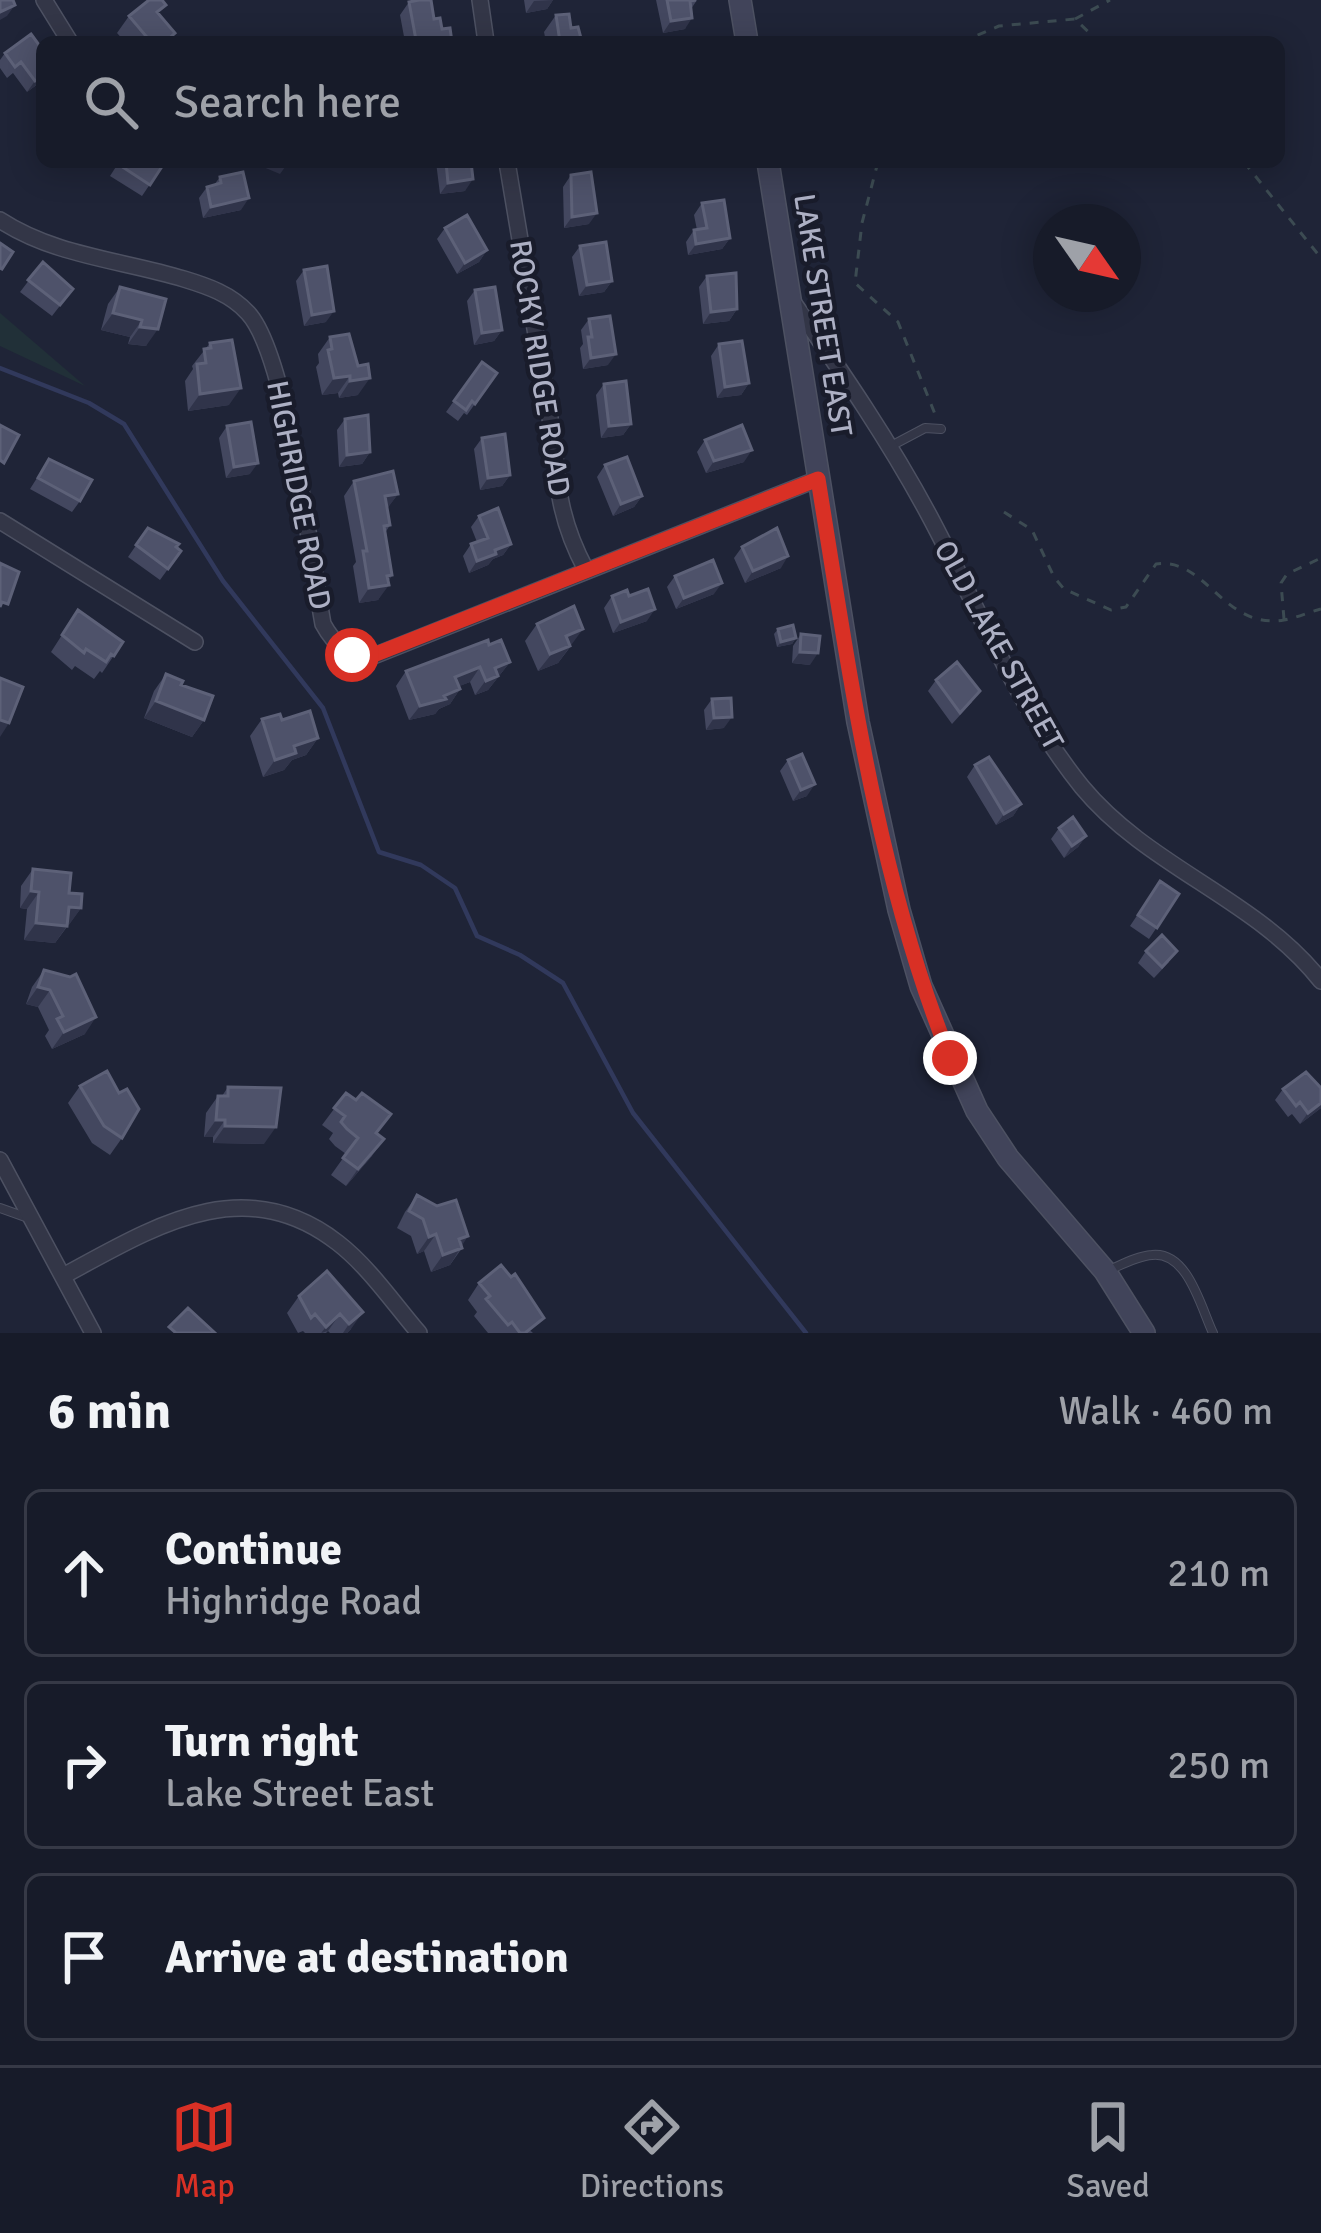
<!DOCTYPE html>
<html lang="en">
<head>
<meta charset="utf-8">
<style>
	body { margin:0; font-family:Signika,sans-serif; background:#242835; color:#f1f3f6 }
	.compass { position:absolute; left:1033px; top:204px; width:108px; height:108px; border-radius:50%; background:#171b29; box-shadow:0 6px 30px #0003; rotate:124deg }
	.stop { position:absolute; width:36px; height:36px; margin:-27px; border:9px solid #d93025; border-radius:50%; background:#fff }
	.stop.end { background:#d93025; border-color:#fff; box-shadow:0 3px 12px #0008 }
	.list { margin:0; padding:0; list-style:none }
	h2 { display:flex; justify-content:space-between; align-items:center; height:156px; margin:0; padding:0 48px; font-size:51px }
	h2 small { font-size:39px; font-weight:400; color:#9ea1a8 }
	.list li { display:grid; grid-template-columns:78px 1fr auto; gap:36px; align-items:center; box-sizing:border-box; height:168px; margin:0 24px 24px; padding:0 24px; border:3px solid #363946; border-radius:18px }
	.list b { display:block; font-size:45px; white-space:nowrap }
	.list p { margin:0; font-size:39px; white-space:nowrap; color:#9ea1a8 }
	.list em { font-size:39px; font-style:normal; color:#9ea1a8 }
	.icon { flex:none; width:66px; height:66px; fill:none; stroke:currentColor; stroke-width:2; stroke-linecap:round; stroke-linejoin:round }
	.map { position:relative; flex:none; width:1321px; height:1333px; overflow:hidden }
	.search { position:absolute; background:#171b29; box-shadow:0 6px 30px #0003; left:36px; right:36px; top:36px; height:132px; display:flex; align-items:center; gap:30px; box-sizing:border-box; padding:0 42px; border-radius:18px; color:#9ea1a8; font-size:45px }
	.sheet { height:732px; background:#171b29 }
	nav { display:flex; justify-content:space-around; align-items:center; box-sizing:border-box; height:168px; border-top:3px solid #363946; background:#171b29; font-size:33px; color:#9ea1a8 }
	nav a { display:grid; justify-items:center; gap:6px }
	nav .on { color:#d93025 }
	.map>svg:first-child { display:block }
	.green { fill:#213038 }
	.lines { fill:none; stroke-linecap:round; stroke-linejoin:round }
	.stream { stroke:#31395c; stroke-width:4.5 }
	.service-casing { stroke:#4d5162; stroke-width:10 }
	.minor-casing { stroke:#4d5162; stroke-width:18 }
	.secondary-casing { stroke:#4d5162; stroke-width:24 }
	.path { stroke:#3c4b52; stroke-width:3; stroke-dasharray:9 9; stroke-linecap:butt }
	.service { stroke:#333647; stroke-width:8 }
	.minor { stroke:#333647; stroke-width:15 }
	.secondary { stroke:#41445a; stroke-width:21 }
	.wall { fill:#43475f }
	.shaded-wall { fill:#30344a }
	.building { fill:#4e526a; stroke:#5d6178; stroke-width:3 }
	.route { stroke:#d93025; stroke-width:15 }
	.labels { text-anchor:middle; stroke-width:9; stroke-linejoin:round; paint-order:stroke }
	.street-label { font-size:30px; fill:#adb0c4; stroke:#191c2b }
</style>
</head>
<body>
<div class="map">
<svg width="1321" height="1333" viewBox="0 0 1321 1333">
	<rect width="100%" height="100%" fill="#1f2437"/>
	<path class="green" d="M 0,313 L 85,386 L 0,346 Z"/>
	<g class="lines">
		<path class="stream" d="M 0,368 L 89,403 L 124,424 L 223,581 L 323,708 L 379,852 L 421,865 L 455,888 L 477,936 L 520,955 L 563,983 L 633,1113 L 806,1333"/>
		<defs>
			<path id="service" d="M 891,446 L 925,428 L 941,429
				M 0,1208 L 31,1219
				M 1107,1271 C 1121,1265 1137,1256 1152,1255 C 1188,1251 1201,1308 1213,1333"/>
			<path id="minor" d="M 44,0 L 70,42
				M 480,0 L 486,42
				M 507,162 L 554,442 C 557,491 562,525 586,570
				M 0,220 C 55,256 122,260 184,279 C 207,286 231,294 248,313 C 287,355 311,559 323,624 C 335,646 347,654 371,657 L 818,479
				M 793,302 C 842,372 890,442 930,517 C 979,609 1016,705 1082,787 C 1149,868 1257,899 1321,981
				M 0,521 L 195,642
				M 0,1160 L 93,1333
				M 63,1276 C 152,1228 243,1169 338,1243 C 369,1267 394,1304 419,1333"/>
			<path id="secondary" d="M 740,0 L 747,42
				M 768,162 L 858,722 L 899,910 L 921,986 L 977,1111 L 1008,1158 L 1105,1271 L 1144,1333"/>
		</defs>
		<use href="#service" class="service-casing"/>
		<use href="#minor" class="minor-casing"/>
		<use href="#secondary" class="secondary-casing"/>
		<path class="path" d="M 1075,19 L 1110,0
			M 961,42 L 999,26 L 1075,19 L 1099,42
			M 878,162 L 862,223 L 855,283 L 898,322 L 935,414
			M 1244,162 L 1321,258
			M 1004,512 L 1032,530 L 1054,577 L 1064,589 L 1111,610 L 1126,607 L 1156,564 C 1207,557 1223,630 1284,620 C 1296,618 1309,612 1321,609
			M 1284,619 L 1281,583 L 1287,574 L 1321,558"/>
		<use href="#service" class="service"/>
		<use href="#minor" class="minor"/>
		<use href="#secondary" class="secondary"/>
	</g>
	<path class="wall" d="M 524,0 L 553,0 L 547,9 L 526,13 Z
		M 656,0 L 697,0 L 691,9 L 685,29 L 663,33 Z
		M 409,2 L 434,19 L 452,42 L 405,42 L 400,15 Z
		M 159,14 L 169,42 L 125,42 L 117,33 L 129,16 Z
		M 556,15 L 571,28 L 582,42 L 546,42 L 544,32 Z
		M 42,49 L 42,81 L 27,92 L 13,73 L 7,78 L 0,68 L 0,60 L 5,53 Z
		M 119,162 L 163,165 L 142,196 L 110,176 Z
		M 436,162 L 471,162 L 465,191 L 440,194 Z
		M 571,175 L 589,224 L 564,228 L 563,187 Z
		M 220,177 L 241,210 L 203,218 L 199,198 L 207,187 L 214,185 Z
		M 702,203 L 730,238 L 722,249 L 688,255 L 686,242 L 694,230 L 697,230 L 694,215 Z
		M 445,228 L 487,250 L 479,262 L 457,274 L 437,239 Z
		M 580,246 L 612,281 L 604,292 L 579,296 L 572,257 Z
		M 43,262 L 73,289 L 52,316 L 20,292 Z
		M 304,270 L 326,322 L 304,326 L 296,281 Z
		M 707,276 L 737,309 L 729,321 L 703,324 L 699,287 Z
		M 120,287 L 166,299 L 146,346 L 128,344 L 130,337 L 101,330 L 108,304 Z
		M 475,290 L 502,330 L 494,341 L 474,345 L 467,301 Z
		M 589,319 L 608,365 L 583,369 L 580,348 L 583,344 L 581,330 Z
		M 330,337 L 358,395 L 339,398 L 338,393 L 322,395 L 316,367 L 319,363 L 318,354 Z
		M 210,343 L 229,405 L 188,411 L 185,381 L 193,369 L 192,366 Z
		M 719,344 L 749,383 L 741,395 L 717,398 L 711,356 Z
		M 482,362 L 497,373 L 467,415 L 464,413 L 458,421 L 446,412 Z
		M 604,384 L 631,424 L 623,435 L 601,438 L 596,395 Z
		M 345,419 L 370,452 L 362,464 L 339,467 L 337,430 Z
		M 227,426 L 250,474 L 226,478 L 219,438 Z
		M 482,438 L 510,475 L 502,486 L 480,490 L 474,449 Z
		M 705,440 L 744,462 L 706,473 L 697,452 Z
		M 49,459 L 80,501 L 72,512 L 30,489 Z
		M 605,465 L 642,496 L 634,507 L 613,516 L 597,477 Z
		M 354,481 L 398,494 L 387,508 L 390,525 L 385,533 L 392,575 L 378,600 L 359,603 L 353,566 L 356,562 L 344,496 Z
		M 479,516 L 511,544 L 503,555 L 493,559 L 488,565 L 469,573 L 463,556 L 471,544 L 477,542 L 471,527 Z
		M 148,528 L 181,551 L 160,580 L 128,557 Z
		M 742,547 L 781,568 L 745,583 L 734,558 Z
		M 675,576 L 714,594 L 676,609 L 667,587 Z
		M 612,596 L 629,596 L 647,621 L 613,633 L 604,608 Z
		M 78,610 L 123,642 L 102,673 L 100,671 L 94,679 L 75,666 L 72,670 L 51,652 Z
		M 537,624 L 571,646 L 558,663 L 538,671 L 525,641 Z
		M 778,629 L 796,638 L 792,644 L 777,647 L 774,634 Z
		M 801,634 L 810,665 L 792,663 L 793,646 Z
		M 489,645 L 510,662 L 488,690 L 475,695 L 470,682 L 459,686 L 460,689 L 450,704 L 439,709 L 435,714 L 409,720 L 396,686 L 406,671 Z
		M 166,674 L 181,685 L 204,720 L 192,737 L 144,718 L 154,691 Z
		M 936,680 L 972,702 L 952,724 L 928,691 Z
		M 712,699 L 724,728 L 706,730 L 704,710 Z
		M 262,719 L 282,720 L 318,738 L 306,755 L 292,760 L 284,770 L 263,777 L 250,736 Z
		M 788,760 L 807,796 L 793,801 L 780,771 Z
		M 975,765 L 1021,804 L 1013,816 L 996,825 L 967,777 Z
		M 1059,828 L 1086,836 L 1078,847 L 1064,858 L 1051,839 Z
		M 33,869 L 69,893 L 81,908 L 55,943 L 24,940 L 27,909 L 20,908 L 21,886 Z
		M 1160,881 L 1179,894 L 1149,939 L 1130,926 Z
		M 1146,951 L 1169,962 L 1154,978 L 1138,963 Z
		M 44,970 L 85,1034 L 52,1049 L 45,1036 L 49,1030 L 38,1007 L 26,1004 L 32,987 Z
		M 80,1086 L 122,1138 L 110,1155 L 92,1143 L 68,1103 Z
		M 228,1087 L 264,1144 L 213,1143 L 213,1137 L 204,1137 L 206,1113 L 218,1096 L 222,1096 Z
		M 1283,1089 L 1321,1108 L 1300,1124 L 1292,1114 L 1288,1117 L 1275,1100 Z
		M 346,1093 L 377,1134 L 372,1156 L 346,1186 L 331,1175 L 346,1154 L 335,1146 L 329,1139 L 333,1133 L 322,1125 Z
		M 417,1195 L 462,1248 L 450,1265 L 431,1272 L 424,1251 L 417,1254 L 411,1236 L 397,1228 L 405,1212 Z
		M 327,1271 L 351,1329 L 347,1333 L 330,1333 L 328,1331 L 326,1333 L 305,1333 L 303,1331 L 298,1333 L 287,1313 L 299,1296 Z
		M 479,1283 L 533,1333 L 488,1333 L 474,1316 L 477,1312 L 468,1300 Z"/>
	<path class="shaded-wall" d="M 553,0 L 547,9 L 526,13 L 534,1 Z
		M 15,5 L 7,16 L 0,20 L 0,12 Z
		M 692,18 L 685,29 L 663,33 L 671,21 Z
		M 42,76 L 42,81 L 27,92 L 35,81 Z
		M 258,162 L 286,162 L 288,163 L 280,174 L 256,164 Z
		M 695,162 L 713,162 L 710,165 L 690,168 Z
		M 473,179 L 465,191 L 440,194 L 448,183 Z
		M 249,198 L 241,210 L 203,218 L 211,207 Z
		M 597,213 L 589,224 L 564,228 L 572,217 Z
		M 730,238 L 722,249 L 688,255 L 696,244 Z
		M 487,250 L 479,262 L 457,274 L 465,263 Z
		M 612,281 L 604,292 L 579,296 L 587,285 Z
		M 737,309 L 729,321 L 703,324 L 711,312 Z
		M 334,311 L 326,322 L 304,326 L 312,315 Z
		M 113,313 L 142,320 L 130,337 L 101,330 Z
		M 140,327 L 158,329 L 146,346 L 128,344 Z
		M 502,330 L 494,341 L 474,345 L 482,333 Z
		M 616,354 L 608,365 L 583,369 L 591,358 Z
		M 350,376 L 338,393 L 322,395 L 334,378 Z
		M 370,378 L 358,395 L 339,398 L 350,381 Z
		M 749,383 L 741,395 L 717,398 L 725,387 Z
		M 241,388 L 229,405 L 188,411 L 200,394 Z
		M 631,424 L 623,435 L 601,438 L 609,426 Z
		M 752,450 L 744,462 L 706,473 L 714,461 Z
		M 370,452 L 362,464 L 339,467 L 347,455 Z
		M 258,463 L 250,474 L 226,478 L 234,467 Z
		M 510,475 L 502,486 L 480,490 L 488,478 Z
		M 398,494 L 387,509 L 385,496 Z
		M 642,496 L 634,507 L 613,516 L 621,504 Z
		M 511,544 L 503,555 L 493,559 L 488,565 L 469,573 L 477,561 L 495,550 Z
		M 788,556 L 781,568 L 745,583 L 753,571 Z
		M 392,575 L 385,586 L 389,585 L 378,600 L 359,603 L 369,588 L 387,576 Z
		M 722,583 L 714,594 L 676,609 L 684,598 Z
		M 655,609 L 647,621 L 613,633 L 621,622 Z
		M 583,629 L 558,663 L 538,671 L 566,636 Z
		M 796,638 L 792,644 L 777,647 L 781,642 Z
		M 800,652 L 818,653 L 810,665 L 792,663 Z
		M 510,662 L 488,690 L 475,695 L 495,668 Z
		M 480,667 L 470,682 L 445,692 L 455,677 Z
		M 460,689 L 450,704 L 439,709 L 435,714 L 409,720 L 420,706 Z
		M 156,701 L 204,720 L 192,737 L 144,718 Z
		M 732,717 L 724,728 L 706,730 L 714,718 Z
		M 0,720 L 9,723 L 0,737 Z
		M 318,738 L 306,755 L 292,760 L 284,770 L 263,777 L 275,760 L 294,746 Z
		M 815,784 L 807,796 L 793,801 L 801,790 Z
		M 1021,804 L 1013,816 L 996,825 L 1004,814 Z
		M 1086,836 L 1078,847 L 1064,858 L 1072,846 Z
		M 31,891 L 39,892 L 27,909 L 20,908 Z
		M 69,907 L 81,908 L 69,925 L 57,924 Z
		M 36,923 L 67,926 L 55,943 L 24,940 Z
		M 38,987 L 50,990 L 38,1007 L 26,1004 Z
		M 96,1017 L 85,1034 L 52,1049 L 64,1032 Z
		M 1321,1103 L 1321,1108 L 1300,1124 L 1308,1113 Z
		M 216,1120 L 225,1120 L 213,1137 L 204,1137 Z
		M 225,1126 L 276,1127 L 264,1144 L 213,1143 Z
		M 384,1139 L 372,1156 L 346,1186 L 358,1169 Z
		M 436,1234 L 424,1251 L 417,1254 L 429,1237 Z
		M 468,1236 L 450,1265 L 431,1272 L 443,1255 L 459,1239 Z
		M 363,1312 L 351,1329 L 347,1333 L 343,1333 L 349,1324 Z
		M 340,1314 L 328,1331 L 321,1333 L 326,1327 Z"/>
	<path class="building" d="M 0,0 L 13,0 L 15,5 L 0,12 Z
		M 149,0 L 162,0 L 166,5 L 157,12 L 175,33 L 165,42 L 151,42 L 129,16 Z
		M 419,0 L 431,0 L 434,19 L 440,18 L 442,29 L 450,28 L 452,42 L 428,42 L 428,38 L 416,40 L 409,2 Z
		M 667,0 L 696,0 L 690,1 L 692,18 L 671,21 Z
		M 569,14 L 571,28 L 578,27 L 582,42 L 560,42 L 556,15 Z
		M 31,34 L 42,49 L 42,76 L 35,81 L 21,62 L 15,67 L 5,53 Z
		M 119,162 L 158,162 L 163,165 L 150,185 L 118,164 Z
		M 446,162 L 471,162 L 473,179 L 448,183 Z
		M 243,172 L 249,198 L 211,207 L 207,187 L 221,183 L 220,177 Z
		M 591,172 L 597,213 L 572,217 L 571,175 Z
		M 724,200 L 730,238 L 696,244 L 694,230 L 707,228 L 702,203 Z
		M 467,215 L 487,250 L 465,263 L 445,228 Z
		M 606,242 L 612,281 L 587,285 L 580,246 Z
		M 0,243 L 13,252 L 2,269 L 0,268 Z
		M 43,262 L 73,289 L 60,305 L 28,280 Z
		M 327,266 L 334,311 L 312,315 L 304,270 Z
		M 736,273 L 737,309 L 711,312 L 707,276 Z
		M 120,287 L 166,299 L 158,329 L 140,327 L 142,320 L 113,313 Z
		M 495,287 L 502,330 L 482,333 L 475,290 Z
		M 610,316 L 616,354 L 591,358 L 588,337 L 592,337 L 589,319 Z
		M 349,334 L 358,366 L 368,364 L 370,378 L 350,381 L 350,376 L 334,378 L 328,350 L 332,349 L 330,337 Z
		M 232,340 L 241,388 L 200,394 L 197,364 L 206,363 L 204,349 L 211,348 L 210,343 Z
		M 742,341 L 749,383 L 725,387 L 719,344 Z
		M 482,362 L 497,373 L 475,404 L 472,401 L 466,410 L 454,401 Z
		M 626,381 L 631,424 L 609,426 L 604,384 Z
		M 368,415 L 370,452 L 347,455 L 345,419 Z
		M 251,422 L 258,463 L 234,467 L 227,426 Z
		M 0,425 L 19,435 L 4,463 L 0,460 Z
		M 742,425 L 752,450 L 714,461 L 705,440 Z
		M 505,434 L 510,475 L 488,478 L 482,438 Z
		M 627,457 L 642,496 L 621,504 L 605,465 Z
		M 49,459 L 92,480 L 80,501 L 38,478 Z
		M 393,471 L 398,494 L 385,496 L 390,525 L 384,526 L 392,575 L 387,576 L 389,585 L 369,588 L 363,551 L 367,551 L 354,481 Z
		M 498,508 L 511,544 L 495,550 L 496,554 L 477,561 L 471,544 L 488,538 L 479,516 Z
		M 148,528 L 179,544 L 176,547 L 181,551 L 168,569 L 136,545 Z
		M 777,528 L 788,556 L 753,571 L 742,547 Z
		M 713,560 L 722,583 L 684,598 L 675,576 Z
		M 0,563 L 19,572 L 8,604 L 2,602 L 0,607 Z
		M 648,589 L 655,609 L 621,622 L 612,596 L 627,590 L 629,596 Z
		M 574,606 L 583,629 L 566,636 L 570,646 L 550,654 L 537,624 Z
		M 78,610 L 123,642 L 114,656 L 111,654 L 106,662 L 86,649 L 84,653 L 62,635 Z
		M 793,625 L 796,638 L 781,642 L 778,629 Z
		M 801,634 L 820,636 L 818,653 L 800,652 Z
		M 488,640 L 489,645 L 501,640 L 510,662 L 495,668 L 498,676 L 486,681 L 480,667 L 455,677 L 460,689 L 444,696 L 446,699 L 420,706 L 406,671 Z
		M 957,662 L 980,691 L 960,713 L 936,680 Z
		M 166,674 L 183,681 L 181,685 L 213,696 L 204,720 L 156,701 Z
		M 0,678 L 23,687 L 9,723 L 0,720 Z
		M 731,698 L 732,717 L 714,718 L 712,699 Z
		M 310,711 L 318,738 L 294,746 L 296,753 L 275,760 L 262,719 L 280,714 L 282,720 Z
		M 802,754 L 815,784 L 801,790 L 788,760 Z
		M 989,757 L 1021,804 L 1004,814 L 975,765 Z
		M 1073,817 L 1086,836 L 1072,846 L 1059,828 Z
		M 33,869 L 71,873 L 69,893 L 82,894 L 81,908 L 69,907 L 67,926 L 36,923 L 39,892 L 31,891 Z
		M 1160,881 L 1179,894 L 1157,928 L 1138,915 Z
		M 1162,935 L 1177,951 L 1162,967 L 1146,951 Z
		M 44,970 L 70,977 L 76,974 L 96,1017 L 64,1032 L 57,1019 L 63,1016 L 50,990 L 38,987 Z
		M 107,1071 L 119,1093 L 127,1089 L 139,1109 L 122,1138 L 104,1126 L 80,1086 Z
		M 1306,1072 L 1321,1088 L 1321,1103 L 1308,1113 L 1300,1102 L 1296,1106 L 1283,1089 Z
		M 228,1087 L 281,1088 L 276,1127 L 225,1126 L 225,1120 L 216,1120 L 218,1096 L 228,1096 Z
		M 346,1093 L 356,1100 L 362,1093 L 391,1114 L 376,1133 L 384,1139 L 358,1169 L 343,1158 L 358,1138 L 347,1129 L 341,1122 L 345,1116 L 334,1108 Z
		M 417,1195 L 437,1206 L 456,1200 L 468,1236 L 459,1239 L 462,1248 L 443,1255 L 436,1234 L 429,1237 L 423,1219 L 409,1211 Z
		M 501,1265 L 511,1277 L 515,1274 L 544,1318 L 525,1333 L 520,1333 L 512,1322 L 508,1325 L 486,1299 L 490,1296 L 479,1283 Z
		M 327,1271 L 363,1312 L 349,1324 L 340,1314 L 326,1327 L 315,1314 L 311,1318 L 299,1296 Z
		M 188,1308 L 215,1333 L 176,1333 L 169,1327 Z"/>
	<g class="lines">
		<path class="route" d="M 352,655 L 371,656 L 818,479 C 850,675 876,873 950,1058"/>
	</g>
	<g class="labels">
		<g class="street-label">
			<text transform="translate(823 315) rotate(81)" y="10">LAKE STREET EAST</text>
			<text transform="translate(540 368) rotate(81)" y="10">ROCKY RIDGE ROAD</text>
			<text transform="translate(299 495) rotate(79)" y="10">HIGHRIDGE ROAD</text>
			<text transform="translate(999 645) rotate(61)" y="10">OLD LAKE STREET</text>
		</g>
	</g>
</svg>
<svg class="compass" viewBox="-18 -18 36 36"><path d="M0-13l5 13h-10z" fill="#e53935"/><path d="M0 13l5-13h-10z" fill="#9ea1a8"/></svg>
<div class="stop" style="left:352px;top:655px"></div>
<div class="stop end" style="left:950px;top:1058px"></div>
<div class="search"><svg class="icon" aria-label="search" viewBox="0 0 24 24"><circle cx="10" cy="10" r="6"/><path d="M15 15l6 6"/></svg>Search here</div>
</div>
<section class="sheet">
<h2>6 min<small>Walk · 460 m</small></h2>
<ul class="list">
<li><svg class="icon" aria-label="ahead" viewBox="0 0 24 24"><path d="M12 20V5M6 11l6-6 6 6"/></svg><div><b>Continue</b><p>Highridge Road</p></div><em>210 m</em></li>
<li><svg class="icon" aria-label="right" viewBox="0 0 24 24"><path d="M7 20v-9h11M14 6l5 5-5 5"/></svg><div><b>Turn right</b><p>Lake Street East</p></div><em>250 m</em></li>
<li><svg class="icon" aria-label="arrive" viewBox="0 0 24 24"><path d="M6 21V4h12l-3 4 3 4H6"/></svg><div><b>Arrive at destination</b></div></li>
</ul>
</section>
<nav>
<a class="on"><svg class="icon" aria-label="map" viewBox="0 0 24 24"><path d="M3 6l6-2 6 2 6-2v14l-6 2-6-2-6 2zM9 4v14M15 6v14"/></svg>Map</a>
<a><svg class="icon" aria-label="directions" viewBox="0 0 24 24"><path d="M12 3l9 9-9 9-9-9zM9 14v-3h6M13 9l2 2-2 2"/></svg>Directions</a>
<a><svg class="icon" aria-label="saved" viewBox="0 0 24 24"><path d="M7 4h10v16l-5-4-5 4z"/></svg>Saved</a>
</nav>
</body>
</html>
